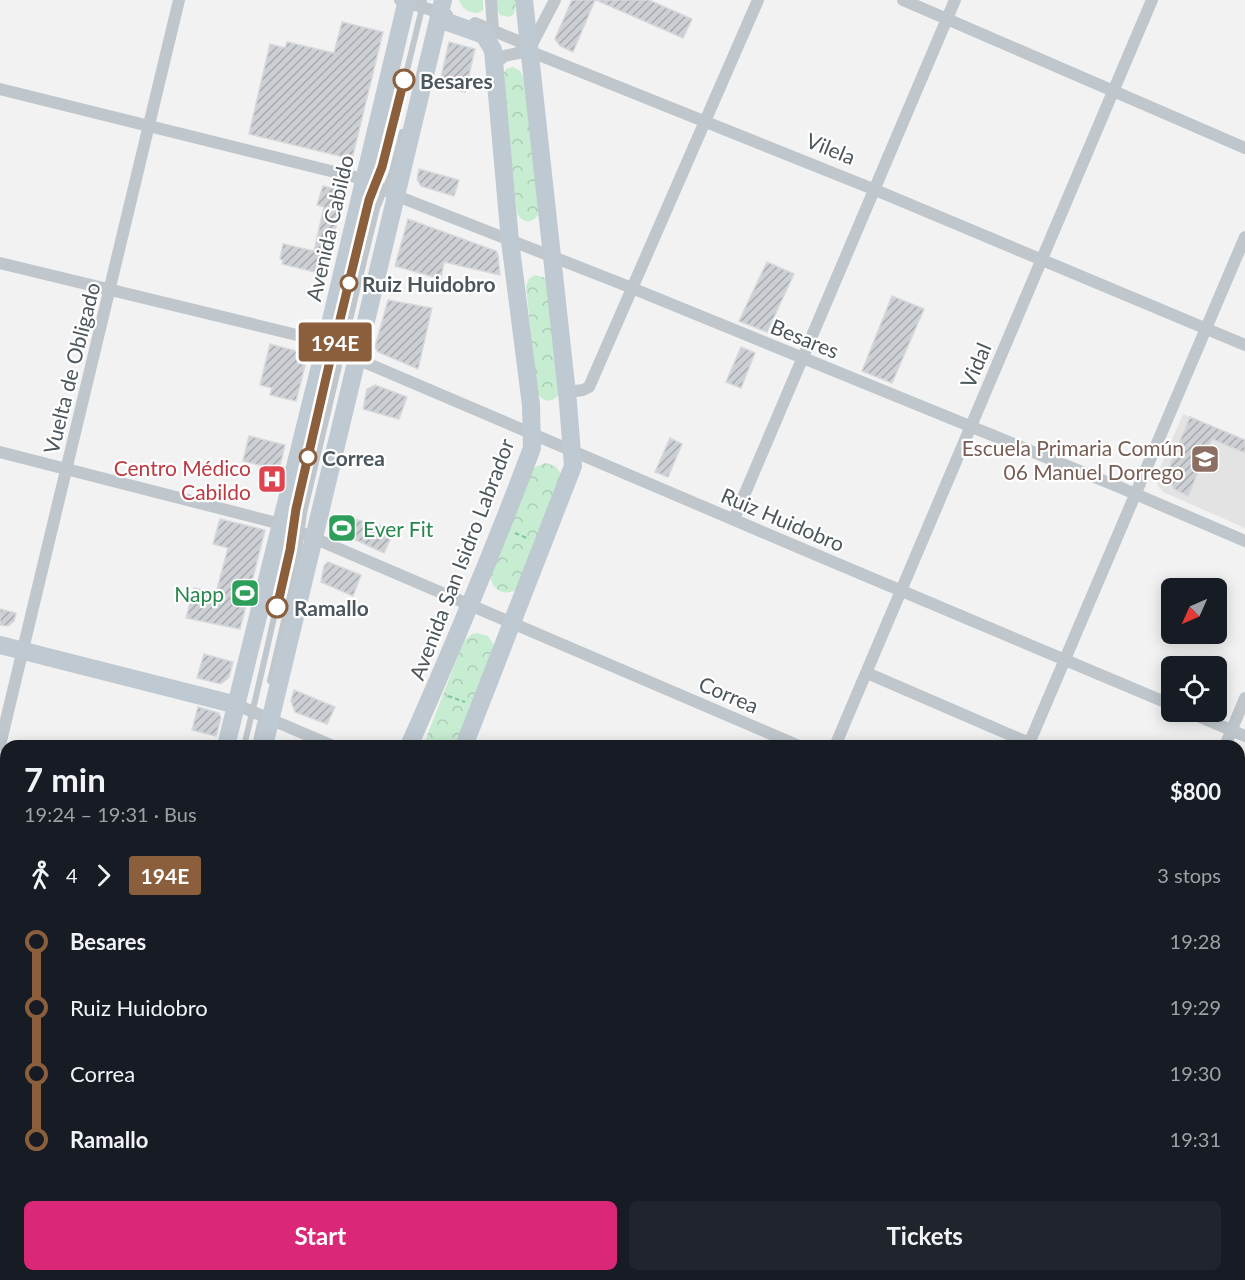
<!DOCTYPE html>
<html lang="en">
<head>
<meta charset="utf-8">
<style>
	body { margin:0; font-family:Lato,sans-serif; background:#20242c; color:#f1f3f6; height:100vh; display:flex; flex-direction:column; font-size:22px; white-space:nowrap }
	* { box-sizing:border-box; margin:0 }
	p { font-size:20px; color:#9ea1a6 }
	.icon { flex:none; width:33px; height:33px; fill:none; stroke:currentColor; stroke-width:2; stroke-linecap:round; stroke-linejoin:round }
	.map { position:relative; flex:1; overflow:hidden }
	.sheet { position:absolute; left:0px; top:740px; width:1245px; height:542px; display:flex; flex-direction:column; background:#171b24; border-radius:18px 18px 0 0; box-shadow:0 3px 15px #0003 }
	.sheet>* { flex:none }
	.badge { padding:0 12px; border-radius:4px; font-size:21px; line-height:39px }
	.needle { width:39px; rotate:225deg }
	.controls { position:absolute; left:1161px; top:578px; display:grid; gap:12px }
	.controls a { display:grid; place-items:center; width:66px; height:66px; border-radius:9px; background:#171b24; box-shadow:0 3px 15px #0003; font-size:30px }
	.map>.badge { position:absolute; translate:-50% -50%; box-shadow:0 0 0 3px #fff }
	.legs { display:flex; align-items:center; gap:9px; height:66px; padding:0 24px; font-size:20px }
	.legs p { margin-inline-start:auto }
	.headline { display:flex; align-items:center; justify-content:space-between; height:102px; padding:0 24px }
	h1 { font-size:33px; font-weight:700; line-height:45px }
	.button { display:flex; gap:12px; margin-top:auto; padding:12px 24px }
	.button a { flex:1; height:69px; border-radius:9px; background:#db2777; color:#fff; font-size:24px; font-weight:700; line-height:69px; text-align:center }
	.button a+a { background:#20242c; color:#f1f3f6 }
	ul { padding:0 24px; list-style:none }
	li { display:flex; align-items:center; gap:21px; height:66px; font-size:22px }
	li i { display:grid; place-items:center; width:9px; height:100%; margin:0 8px; background:currentColor }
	li i::after { content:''; width:15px; height:15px; margin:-8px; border:4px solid; border-radius:50%; background:#171b24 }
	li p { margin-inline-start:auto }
	li:first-child i { background:linear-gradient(#0000 50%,currentColor 0) }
	li:last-child i { background:linear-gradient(currentColor 50%,#0000 0) }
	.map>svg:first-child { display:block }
	.education { fill:#e4e3e3 }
	.park { fill:url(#park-crowns) }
	.building { fill:url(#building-hatch); stroke:#d6d8dc; stroke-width:1.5 }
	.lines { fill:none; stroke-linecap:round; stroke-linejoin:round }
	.path { stroke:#81c69d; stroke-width:2; stroke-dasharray:4.5 3; stroke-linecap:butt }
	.lane { stroke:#bfc7cc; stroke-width:6 }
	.street { stroke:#bfc7cc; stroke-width:12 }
	.secondary { stroke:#bfc9d1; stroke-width:18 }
	.line-1-casing { stroke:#fff; stroke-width:14 }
	.line-1 { stroke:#8b5e3c; stroke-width:9 }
	.stop-1-dot { fill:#fff; stroke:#8b5e3c; stroke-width:3 }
	.labels { text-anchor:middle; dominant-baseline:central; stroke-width:4.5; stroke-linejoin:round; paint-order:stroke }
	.stop-label { font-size:21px; font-weight:bold; fill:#4b565d; stroke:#fff; text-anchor:start }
	.street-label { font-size:21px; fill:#4b565d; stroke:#fff }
	.education-label { font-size:21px; fill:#785e54; stroke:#fff; text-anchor:end }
	.health-label { font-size:21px; fill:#be3a42; stroke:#fff; text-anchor:end }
	.leisure-label { font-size:21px; fill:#27864d; stroke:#fff; text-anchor:start }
</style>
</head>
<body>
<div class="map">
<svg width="1245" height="1280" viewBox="0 0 1245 1280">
	<defs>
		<pattern id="park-crowns" width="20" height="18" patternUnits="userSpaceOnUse" patternTransform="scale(1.5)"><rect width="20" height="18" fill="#c6ecd1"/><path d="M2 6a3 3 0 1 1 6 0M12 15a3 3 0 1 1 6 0" fill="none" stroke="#acccb6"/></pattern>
		<pattern id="building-hatch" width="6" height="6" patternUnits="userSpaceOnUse" patternTransform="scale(1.5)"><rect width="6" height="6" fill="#cccfd3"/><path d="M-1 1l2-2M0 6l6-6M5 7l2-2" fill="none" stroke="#a8abae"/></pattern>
	</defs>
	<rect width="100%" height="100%" fill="#f3f2f2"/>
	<path class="education" d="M1183,414L1245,440V528L1163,492L1157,484L1156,477Z
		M1014,1275H1094L1105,1280H1012Z"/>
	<path class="park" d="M459,0H483V10C474,17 462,10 459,0Z
		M496,0H516L514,14L509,17L500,15L497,9Z
		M513,67L520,71L524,78L539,213C534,224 522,224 517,213L501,78L506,69Z
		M535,275L546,278L560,392C554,404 543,403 537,392L526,286L529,279Z
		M545,463L555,466L562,475L519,588C506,598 491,591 490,574L532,471L535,467Z
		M477,633L488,636L494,645L457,745L423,746L464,641L472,634Z"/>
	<path class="building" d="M572,0H595L573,52L560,46L555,39Z
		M596,0H649L692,19L683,38Z
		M342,22L383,32L352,159L249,134L270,44L285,48L287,42L334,53Z
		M449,42L475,49L465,92L439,86Z
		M419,169L459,180L454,196L421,186L417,179Z
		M323,186L339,190L344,196L339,210L327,275L282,264L283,260L280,259L283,244L314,251L324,207L317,205Z
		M408,219L496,251L498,255L500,275L444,262L441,279L395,266Z
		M767,262L794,274L767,332L739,321Z
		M892,296L924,309L892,383L862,371Z
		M388,300L432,308L418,369L378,352L375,347Z
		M270,344L308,354L296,401L270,395L272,388L260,385Z
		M741,347L755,353L741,388L726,382Z
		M375,385L407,397L399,419L363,409L367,389Z
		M1190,417L1245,440V453L1212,439L1188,496L1174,489L1166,475Z
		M249,436L285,445L279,470L243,461Z
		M670,438L682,444L668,477L655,472Z
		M337,515L395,529L384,553L332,529Z
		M220,519L265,530L240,629L186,618L194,588L216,593L228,548L213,544Z
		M328,562L361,575L353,596L321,582L324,566Z
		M0,609L16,613L14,621L8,626L0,625Z
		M204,654L233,662L229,677L221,684L197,678Z
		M294,690L335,707L327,724L295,712L291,701Z
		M198,707L219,713L221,718L216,736L192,730Z"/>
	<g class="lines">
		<path class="path" d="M515,533L529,539
			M448,696L465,702"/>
		<path class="lane" d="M335,342L369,200L383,167L390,140L424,0
			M270,681L298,561L304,513L358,286L377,208L392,172L402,132
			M244,746C275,622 299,498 327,375
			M255,746L260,723
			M120,1280V1275
			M128,1280L129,1275"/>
		<path class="street" d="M400,0L447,15
			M491,0L493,30
			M903,0L1245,148
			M475,23L518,41L529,51L873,189L1245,345
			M529,50L555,0
			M494,65L504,56L529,51
			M0,89L363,179L397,196L617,282L1119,487L1245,541
			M0,263L326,342L357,359C628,475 900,591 1172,705
			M567,392L583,390L589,387L758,0
			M0,452L281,524L799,746
			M734,519L955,0
			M867,673L1029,743
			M237,705L333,746
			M1186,711L1245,736
			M0,745L179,0
			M835,746L1152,0
			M1028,746L1245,237
			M1225,746L1245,698
			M0,825L6,826
			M1239,931L1245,934
			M0,1012L6,1014
			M1239,1129L1245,1131
			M1239,1178L1245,1164
			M0,1201L6,1202
			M212,1275L223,1280
			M438,1275L451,1280
			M678,1275L689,1280
			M1128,1275L1140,1280
			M606,1280L608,1275
			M804,1280L806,1275
			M999,1280L1002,1275
			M1197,1280L1199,1275"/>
		<path class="secondary" d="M0,645L237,705
			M226,746L321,362L407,0
			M264,746L443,0
			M409,746C453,647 494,549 532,448L531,405L510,241L493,50L484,35L439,19
			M464,746L573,466L568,403L524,0
			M105,1280L106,1275
			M138,1280L140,1275
			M185,1280L187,1275
			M235,1280L237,1275"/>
	</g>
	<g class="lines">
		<g class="line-1-casing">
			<path id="line-1" d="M277,607L290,550L296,509L329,365L369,200L382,167L404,80"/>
		</g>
		<use href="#line-1" class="line-1"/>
	</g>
	<defs>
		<g id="school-square" transform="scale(1.5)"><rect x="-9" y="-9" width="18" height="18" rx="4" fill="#8d6e63" stroke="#fff"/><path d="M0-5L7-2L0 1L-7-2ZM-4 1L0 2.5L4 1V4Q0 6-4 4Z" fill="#fff"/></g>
		<g id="hospital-square" transform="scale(1.5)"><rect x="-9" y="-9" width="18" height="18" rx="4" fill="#e0444e" stroke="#fff"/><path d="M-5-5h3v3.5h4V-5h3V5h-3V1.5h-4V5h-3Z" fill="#fff"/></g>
		<g id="stadium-square" transform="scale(1.5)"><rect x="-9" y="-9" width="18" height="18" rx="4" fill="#2e9e5b" stroke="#fff"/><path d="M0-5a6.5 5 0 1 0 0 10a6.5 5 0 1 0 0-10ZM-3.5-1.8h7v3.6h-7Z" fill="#fff"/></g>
	</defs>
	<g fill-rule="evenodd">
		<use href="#school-square" x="1205" y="459"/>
		<use href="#hospital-square" x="272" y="479"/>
		<use href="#stadium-square" x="342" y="528"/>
		<use href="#stadium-square" x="245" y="593"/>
	</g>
	<g class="stop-1-dot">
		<circle cx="404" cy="80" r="10"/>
		<circle cx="349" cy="283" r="8"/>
		<circle cx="308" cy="457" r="8"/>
		<circle cx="277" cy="607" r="10"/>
	</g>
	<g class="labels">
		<g class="stop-label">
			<text x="420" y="80">Besares</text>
			<text x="362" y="283">Ruiz Huidobro</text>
			<text x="322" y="457">Correa</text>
			<text x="294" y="607">Ramallo</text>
		</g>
		<g class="street-label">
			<text transform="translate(831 148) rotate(22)">Vilela</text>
			<text transform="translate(329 228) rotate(-77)">Avenida Cabildo</text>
			<text transform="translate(805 338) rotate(22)">Besares</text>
			<text transform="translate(975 365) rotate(-67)">Vidal</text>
			<text transform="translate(71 368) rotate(-76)">Vuelta de Obligado</text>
			<text transform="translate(783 519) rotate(23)">Ruiz Huidobro</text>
			<text transform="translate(461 559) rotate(-69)">Avenida San Isidro Labrador</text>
			<text transform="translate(729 694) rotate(23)">Correa</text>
		</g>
		<g class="education-label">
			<text x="1184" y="447">Escuela Primaria Común<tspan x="1184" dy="24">06 Manuel Dorrego</tspan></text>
		</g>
		<g class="health-label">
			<text x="251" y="467">Centro Médico<tspan x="251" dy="24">Cabildo</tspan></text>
		</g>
		<g class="leisure-label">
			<text x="363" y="528">Ever Fit</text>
			<text x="224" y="593" text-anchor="end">Napp</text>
		</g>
	</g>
</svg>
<div class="controls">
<a><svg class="needle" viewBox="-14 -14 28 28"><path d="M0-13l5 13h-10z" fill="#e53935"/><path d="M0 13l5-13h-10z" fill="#9ea1a6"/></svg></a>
<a><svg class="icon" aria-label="locate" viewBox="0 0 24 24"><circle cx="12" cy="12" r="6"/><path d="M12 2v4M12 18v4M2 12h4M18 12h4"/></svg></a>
</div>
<b class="badge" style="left:335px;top:342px;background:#8b5e3c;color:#fff">194E</b>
<section class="sheet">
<div class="headline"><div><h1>7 min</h1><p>19:24 – 19:31 · Bus</p></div><b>$800</b></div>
<div class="legs"><svg class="icon" aria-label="walk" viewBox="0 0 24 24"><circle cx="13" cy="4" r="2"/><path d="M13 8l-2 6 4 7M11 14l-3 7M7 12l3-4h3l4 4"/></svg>4<svg class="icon" aria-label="forward" viewBox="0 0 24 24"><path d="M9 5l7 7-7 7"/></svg><b class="badge" style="background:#8b5e3c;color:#fff">194E</b><p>3 stops</p></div>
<ul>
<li><i style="color:#8b5e3c"></i><b>Besares</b><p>19:28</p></li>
<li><i style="color:#8b5e3c"></i><span>Ruiz Huidobro</span><p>19:29</p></li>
<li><i style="color:#8b5e3c"></i><span>Correa</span><p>19:30</p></li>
<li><i style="color:#8b5e3c"></i><b>Ramallo</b><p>19:31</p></li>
</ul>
<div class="button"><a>Start</a><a>Tickets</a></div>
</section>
</div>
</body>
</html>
